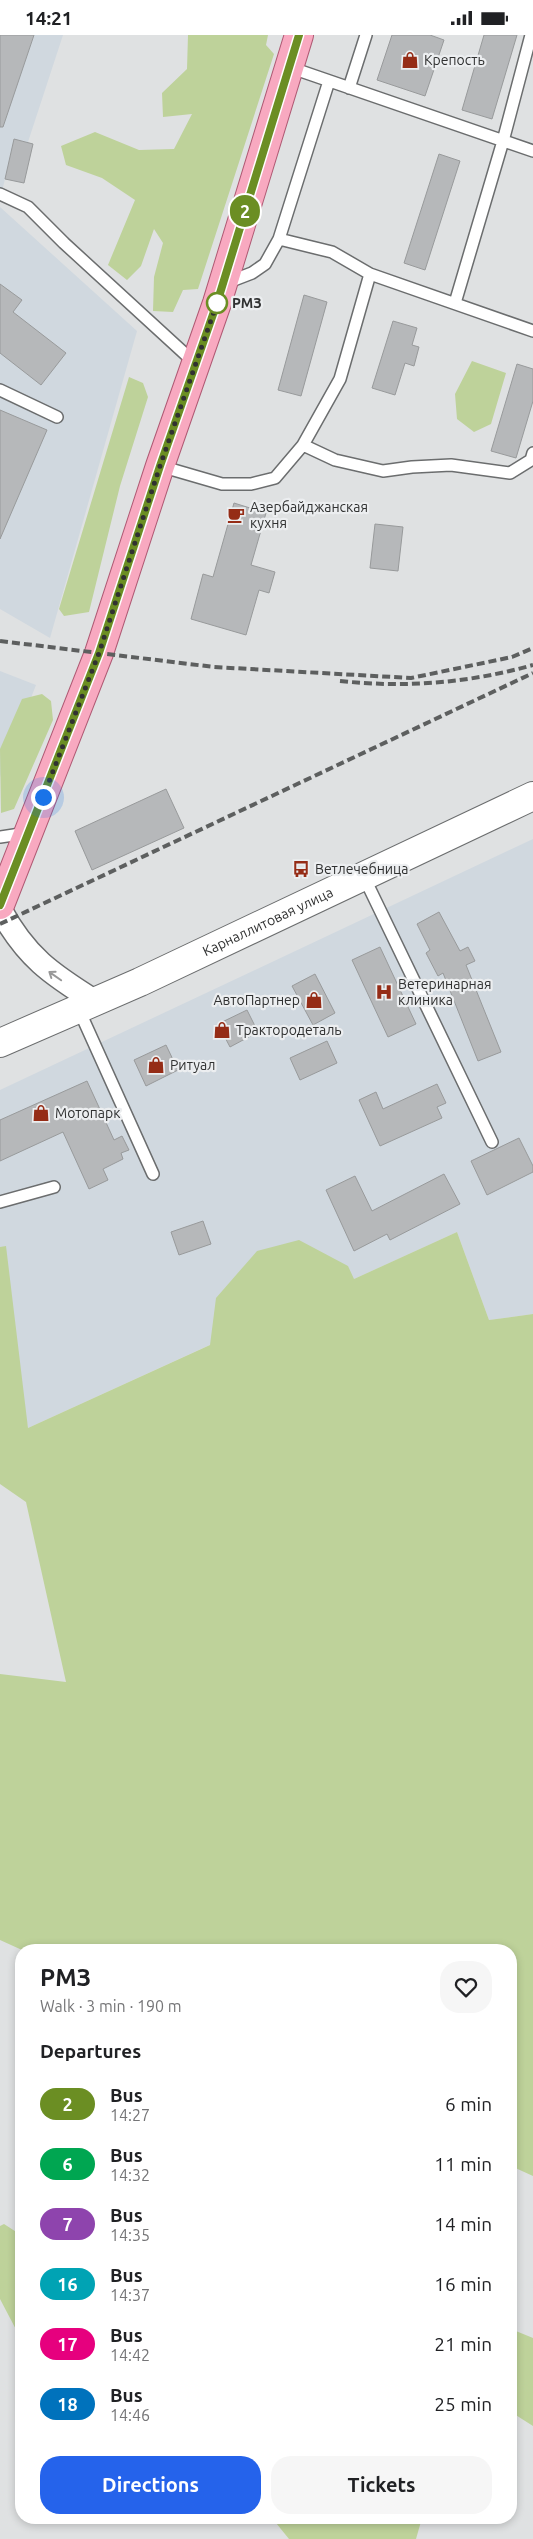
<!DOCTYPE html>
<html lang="en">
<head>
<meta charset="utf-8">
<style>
	body { margin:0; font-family:Ubuntu,sans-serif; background:#f6f6f6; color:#202124; height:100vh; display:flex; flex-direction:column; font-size:19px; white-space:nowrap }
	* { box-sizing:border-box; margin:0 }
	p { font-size:16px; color:#757577 }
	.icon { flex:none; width:28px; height:28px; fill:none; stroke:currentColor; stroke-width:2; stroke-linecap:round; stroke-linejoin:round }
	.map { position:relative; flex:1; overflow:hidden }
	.details { position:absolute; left:15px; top:1909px; width:502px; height:580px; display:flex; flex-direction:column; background:#fff; border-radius:20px; box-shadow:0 2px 8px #0003 }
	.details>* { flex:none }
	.badge { padding:0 10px; border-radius:16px; font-size:18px; line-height:32px }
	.you { position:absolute; width:25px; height:25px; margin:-12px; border:4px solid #fff; border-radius:50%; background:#1a73e8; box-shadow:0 0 0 8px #1a73e833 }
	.map>.badge { position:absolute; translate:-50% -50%; box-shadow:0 0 0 2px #fff }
	h2 { padding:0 25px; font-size:19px; line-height:45px }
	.round { display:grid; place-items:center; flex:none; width:52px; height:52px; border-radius:20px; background:#f6f6f6 }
	.headline { display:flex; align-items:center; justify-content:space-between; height:85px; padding:0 25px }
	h1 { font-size:24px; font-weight:700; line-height:38px }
	.button { display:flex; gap:10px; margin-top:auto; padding:10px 25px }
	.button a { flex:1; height:58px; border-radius:20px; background:#2563eb; color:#fff; font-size:20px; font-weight:700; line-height:58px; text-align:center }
	.button a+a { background:#f6f6f6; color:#202124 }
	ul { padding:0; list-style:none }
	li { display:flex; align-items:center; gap:15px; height:60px; padding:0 25px }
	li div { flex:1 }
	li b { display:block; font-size:19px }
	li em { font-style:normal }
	li .badge { min-width:55px; font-weight:700; text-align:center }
	.status { display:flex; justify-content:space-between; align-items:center; height:35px; padding:0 25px; background:#fff; direction:ltr }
	.status svg { height:14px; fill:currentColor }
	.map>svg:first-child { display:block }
	.built { fill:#d0d8df }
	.green { fill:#bed29a }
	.building { fill:#b6b8ba; stroke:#989a9b }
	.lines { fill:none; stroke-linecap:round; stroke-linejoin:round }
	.lane-casing { stroke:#6b6d6e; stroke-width:14 }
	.street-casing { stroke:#6b6d6e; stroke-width:25 }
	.secondary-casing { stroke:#6b6d6e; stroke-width:30 }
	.primary-casing { stroke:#af5973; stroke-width:30 }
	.lane { stroke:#fff; stroke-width:11 }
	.street { stroke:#fff; stroke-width:22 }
	.secondary { stroke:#fff; stroke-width:28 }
	.primary { stroke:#f8a9c0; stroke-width:28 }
	.rail { stroke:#5d5f5f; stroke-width:4; stroke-dasharray:8 4; stroke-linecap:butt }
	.oneway { stroke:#989898 }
	.line-casing { stroke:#fff; stroke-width:11 }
	.line { stroke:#6b8e23; stroke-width:8 }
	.walk { stroke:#303131; stroke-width:5; stroke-dasharray:0 9 }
	.stop-dot { fill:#fff; stroke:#6b8e23; stroke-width:2.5 }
	.labels { text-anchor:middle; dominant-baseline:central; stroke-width:4.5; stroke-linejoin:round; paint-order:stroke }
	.poi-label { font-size:14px; fill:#303131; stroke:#eceef0; text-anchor:start }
	.stop-label { font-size:14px; font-weight:bold; fill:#303131; stroke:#eceef0; text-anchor:start }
	.street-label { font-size:14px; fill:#303131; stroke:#eceef0 }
</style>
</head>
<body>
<div class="status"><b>14:21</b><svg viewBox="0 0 49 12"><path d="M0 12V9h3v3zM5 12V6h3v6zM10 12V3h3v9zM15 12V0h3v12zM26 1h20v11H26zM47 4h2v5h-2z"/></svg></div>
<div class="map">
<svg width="533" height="2504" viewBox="0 0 533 2504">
	<rect width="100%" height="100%" fill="#dfe1e2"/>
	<path class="built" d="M0,0H63L28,107L33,109L24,148L5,144L0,164Z
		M0,172L137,296L50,603L0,574Z
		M0,636L36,650L0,742Z
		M533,804V1279L489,1285L457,1197L28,1393L0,1250V1055Z"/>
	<path class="green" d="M188,0H268L266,10L274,19L198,254L183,255L173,277L153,276L154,242L163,208L154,194L141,231L127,245L108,230L135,165L102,143L66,130L61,111L95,97L139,115L174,114L192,79L163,82L162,58L187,34Z
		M472,326L506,338L491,389L474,397L457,384L455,359Z
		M129,342L143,348L148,362L120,451L89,577L64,581L59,574Z
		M42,659L51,666L53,685L14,774L1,778L0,714L22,664Z
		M457,1197L489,1285L533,1279V2141L511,2131V1915H22L0,1905V1639L66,1647L26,1467L0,1449V1212L6,1211L28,1393L210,1310L216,1263L257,1216L299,1205L348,1231L354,1244Z
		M4,2189L21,2200V2304L0,2264V2191Z
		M511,2294L533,2303V2391L511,2377Z
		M272,2483L416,2482L422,2483L416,2504H289Z"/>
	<path class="building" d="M0,0H34L3,92H0Z
		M392,0H430L444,5L425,61L377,45Z
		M484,0H517L492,84L462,75Z
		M14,104L33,109L24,148L5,144Z
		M439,119L460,126L425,235L404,228Z
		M0,249L22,265L13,277L66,318L41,350L0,318Z
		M304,260L327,267L301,361L278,355Z
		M393,286L417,293L412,310L419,312L414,331L405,328L395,360L372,353Z
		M517,329L533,334V366L516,423L491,416Z
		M0,375L47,395L0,504Z
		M234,468L266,478L251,530L275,537L269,558L259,555L246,600L191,584L203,539L213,542Z
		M375,489L403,492L398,536L370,533Z
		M166,754L184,793L92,835L75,796Z
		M439,877L460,916L468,912L475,926L466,930L501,1017L478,1026L443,938L438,941L426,918L430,915L417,889Z
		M380,912L416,989L388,1002L352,925Z
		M315,939L335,978L313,990L292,951Z
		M247,975L258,997L230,1012L218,989Z
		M327,1006L337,1028L300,1045L290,1023Z
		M166,1010L178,1035L146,1051L134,1025Z
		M87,1046L114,1105L122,1101L129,1115L121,1118L123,1124L103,1134L108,1145L89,1154L63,1097L0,1126V1085Z
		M437,1049L446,1068L437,1072L442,1083L380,1111L359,1065L376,1057L383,1074Z
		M519,1103L533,1131V1137L487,1160L471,1126Z
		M444,1139L460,1169L390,1205L387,1199L354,1216L326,1155L355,1141L372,1176Z
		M203,1186L211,1209L179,1220L171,1197Z"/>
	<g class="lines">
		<g class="lane-casing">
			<path id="lane" d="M289,32L533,116
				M349,53L366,0
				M0,159L28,172L64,208L196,329
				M279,204L332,217L370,239L533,296
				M226,248L252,238L265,229L279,204L329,46
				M455,268L503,106L531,0
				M0,355L57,382
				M303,410L335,425L383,436L412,432L451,430L510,438L531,425L533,418
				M160,431L222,449H251L275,443L303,410L340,344L370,239
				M0,802L27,798
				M364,842L492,1107
				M79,975L153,1139
				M0,1167L54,1152"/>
		</g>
		<g class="street-casing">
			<path id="street" d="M0,874C26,922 51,939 96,967"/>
		</g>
		<g class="secondary-casing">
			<g id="secondary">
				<path id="s1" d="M0,1008L140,947L533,761"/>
			</g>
		</g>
		<g class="primary-casing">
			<path id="primary" d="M0,870L99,618L160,431L217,268L299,0"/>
		</g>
		<use href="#lane" class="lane"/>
		<use href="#street" class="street"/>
		<use href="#secondary" class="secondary"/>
		<use href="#primary" class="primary"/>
		<path class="rail" d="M0,606L214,632L411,643L512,622L533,613
			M340,646C407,653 469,648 533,630
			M0,889L533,638"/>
	</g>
	<defs><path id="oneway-shaft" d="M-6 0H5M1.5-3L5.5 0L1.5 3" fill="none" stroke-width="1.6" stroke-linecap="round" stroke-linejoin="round" transform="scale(1.25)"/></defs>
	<use class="oneway" href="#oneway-shaft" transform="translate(55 941) rotate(-145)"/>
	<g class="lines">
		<g class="line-casing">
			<path id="line" d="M0,870L99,618L160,431L217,268L299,0"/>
		</g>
		<use href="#line" class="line"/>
		<path class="walk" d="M43,762L99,618L160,431L217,268"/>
	</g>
	<defs>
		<g id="shop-bare" transform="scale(1.35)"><path d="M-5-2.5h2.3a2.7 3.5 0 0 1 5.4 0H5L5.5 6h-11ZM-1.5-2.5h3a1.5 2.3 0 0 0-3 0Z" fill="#952c16" stroke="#eceef0" stroke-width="2.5" paint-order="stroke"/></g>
		<g id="cafe-bare" transform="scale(1.35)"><path d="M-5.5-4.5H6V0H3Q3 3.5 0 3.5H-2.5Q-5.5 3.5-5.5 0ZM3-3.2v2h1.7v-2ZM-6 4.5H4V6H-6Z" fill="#952c16" stroke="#eceef0" stroke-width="2.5" paint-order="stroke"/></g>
		<g id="bus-bare" transform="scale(1.35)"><path d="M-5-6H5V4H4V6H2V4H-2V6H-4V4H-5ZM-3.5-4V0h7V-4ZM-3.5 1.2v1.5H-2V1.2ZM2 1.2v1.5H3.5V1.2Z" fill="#952c16" stroke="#eceef0" stroke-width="2.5" paint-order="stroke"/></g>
		<g id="hospital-bare" transform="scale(1.35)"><path d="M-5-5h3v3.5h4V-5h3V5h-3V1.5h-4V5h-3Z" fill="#952c16" stroke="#eceef0" stroke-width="2.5" paint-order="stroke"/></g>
	</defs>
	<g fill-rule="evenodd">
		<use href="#shop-bare" x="410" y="25"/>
		<use href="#cafe-bare" x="236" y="480"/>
		<use href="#bus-bare" x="301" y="834"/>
		<use href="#hospital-bare" x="384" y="957"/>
		<use href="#shop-bare" x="314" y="965"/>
		<use href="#shop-bare" x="222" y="995"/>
		<use href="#shop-bare" x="156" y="1030"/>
		<use href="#shop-bare" x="41" y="1078"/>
	</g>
	<circle class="stop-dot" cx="217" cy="268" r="10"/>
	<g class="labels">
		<g class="poi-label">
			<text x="424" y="25">Крепость</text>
			<text x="250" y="472">Азербайджанская<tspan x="250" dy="16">кухня</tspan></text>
			<text x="315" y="834">Ветлечебница</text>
			<text x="398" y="949">Ветеринарная<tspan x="398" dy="16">клиника</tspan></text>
			<text x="300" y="965" text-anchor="end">АвтоПартнер</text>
			<text x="236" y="995">Трактородеталь</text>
			<text x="170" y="1030">Ритуал</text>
			<text x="55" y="1078">Мотопарк</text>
		</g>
		<g class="stop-label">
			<text x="232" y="268">РМЗ</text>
		</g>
		<g class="street-label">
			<text stroke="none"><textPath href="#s1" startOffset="294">Карналлитовая улица</textPath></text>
		</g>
	</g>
</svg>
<div class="you" style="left:43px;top:762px"></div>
<b class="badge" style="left:245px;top:176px;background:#6b8e23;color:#fff">2</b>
<section class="details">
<div class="headline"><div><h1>РМЗ</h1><p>Walk · 3 min · 190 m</p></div><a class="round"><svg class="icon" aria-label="heart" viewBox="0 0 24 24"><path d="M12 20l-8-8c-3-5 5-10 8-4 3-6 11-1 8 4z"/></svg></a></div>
<h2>Departures</h2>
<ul>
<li><span class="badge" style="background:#6b8e23;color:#fff">2</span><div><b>Bus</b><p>14:27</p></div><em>6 min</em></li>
<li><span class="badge" style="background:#00a651;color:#fff">6</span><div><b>Bus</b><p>14:32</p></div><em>11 min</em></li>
<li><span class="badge" style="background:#8e44ad;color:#fff">7</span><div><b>Bus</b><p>14:35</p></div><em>14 min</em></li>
<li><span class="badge" style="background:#00a3b4;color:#fff">16</span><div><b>Bus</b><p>14:37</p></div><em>16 min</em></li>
<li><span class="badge" style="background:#e6007e;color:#fff">17</span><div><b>Bus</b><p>14:42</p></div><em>21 min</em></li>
<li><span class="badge" style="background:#0072bc;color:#fff">18</span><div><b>Bus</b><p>14:46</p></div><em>25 min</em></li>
</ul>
<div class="button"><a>Directions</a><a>Tickets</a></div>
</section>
</div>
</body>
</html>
